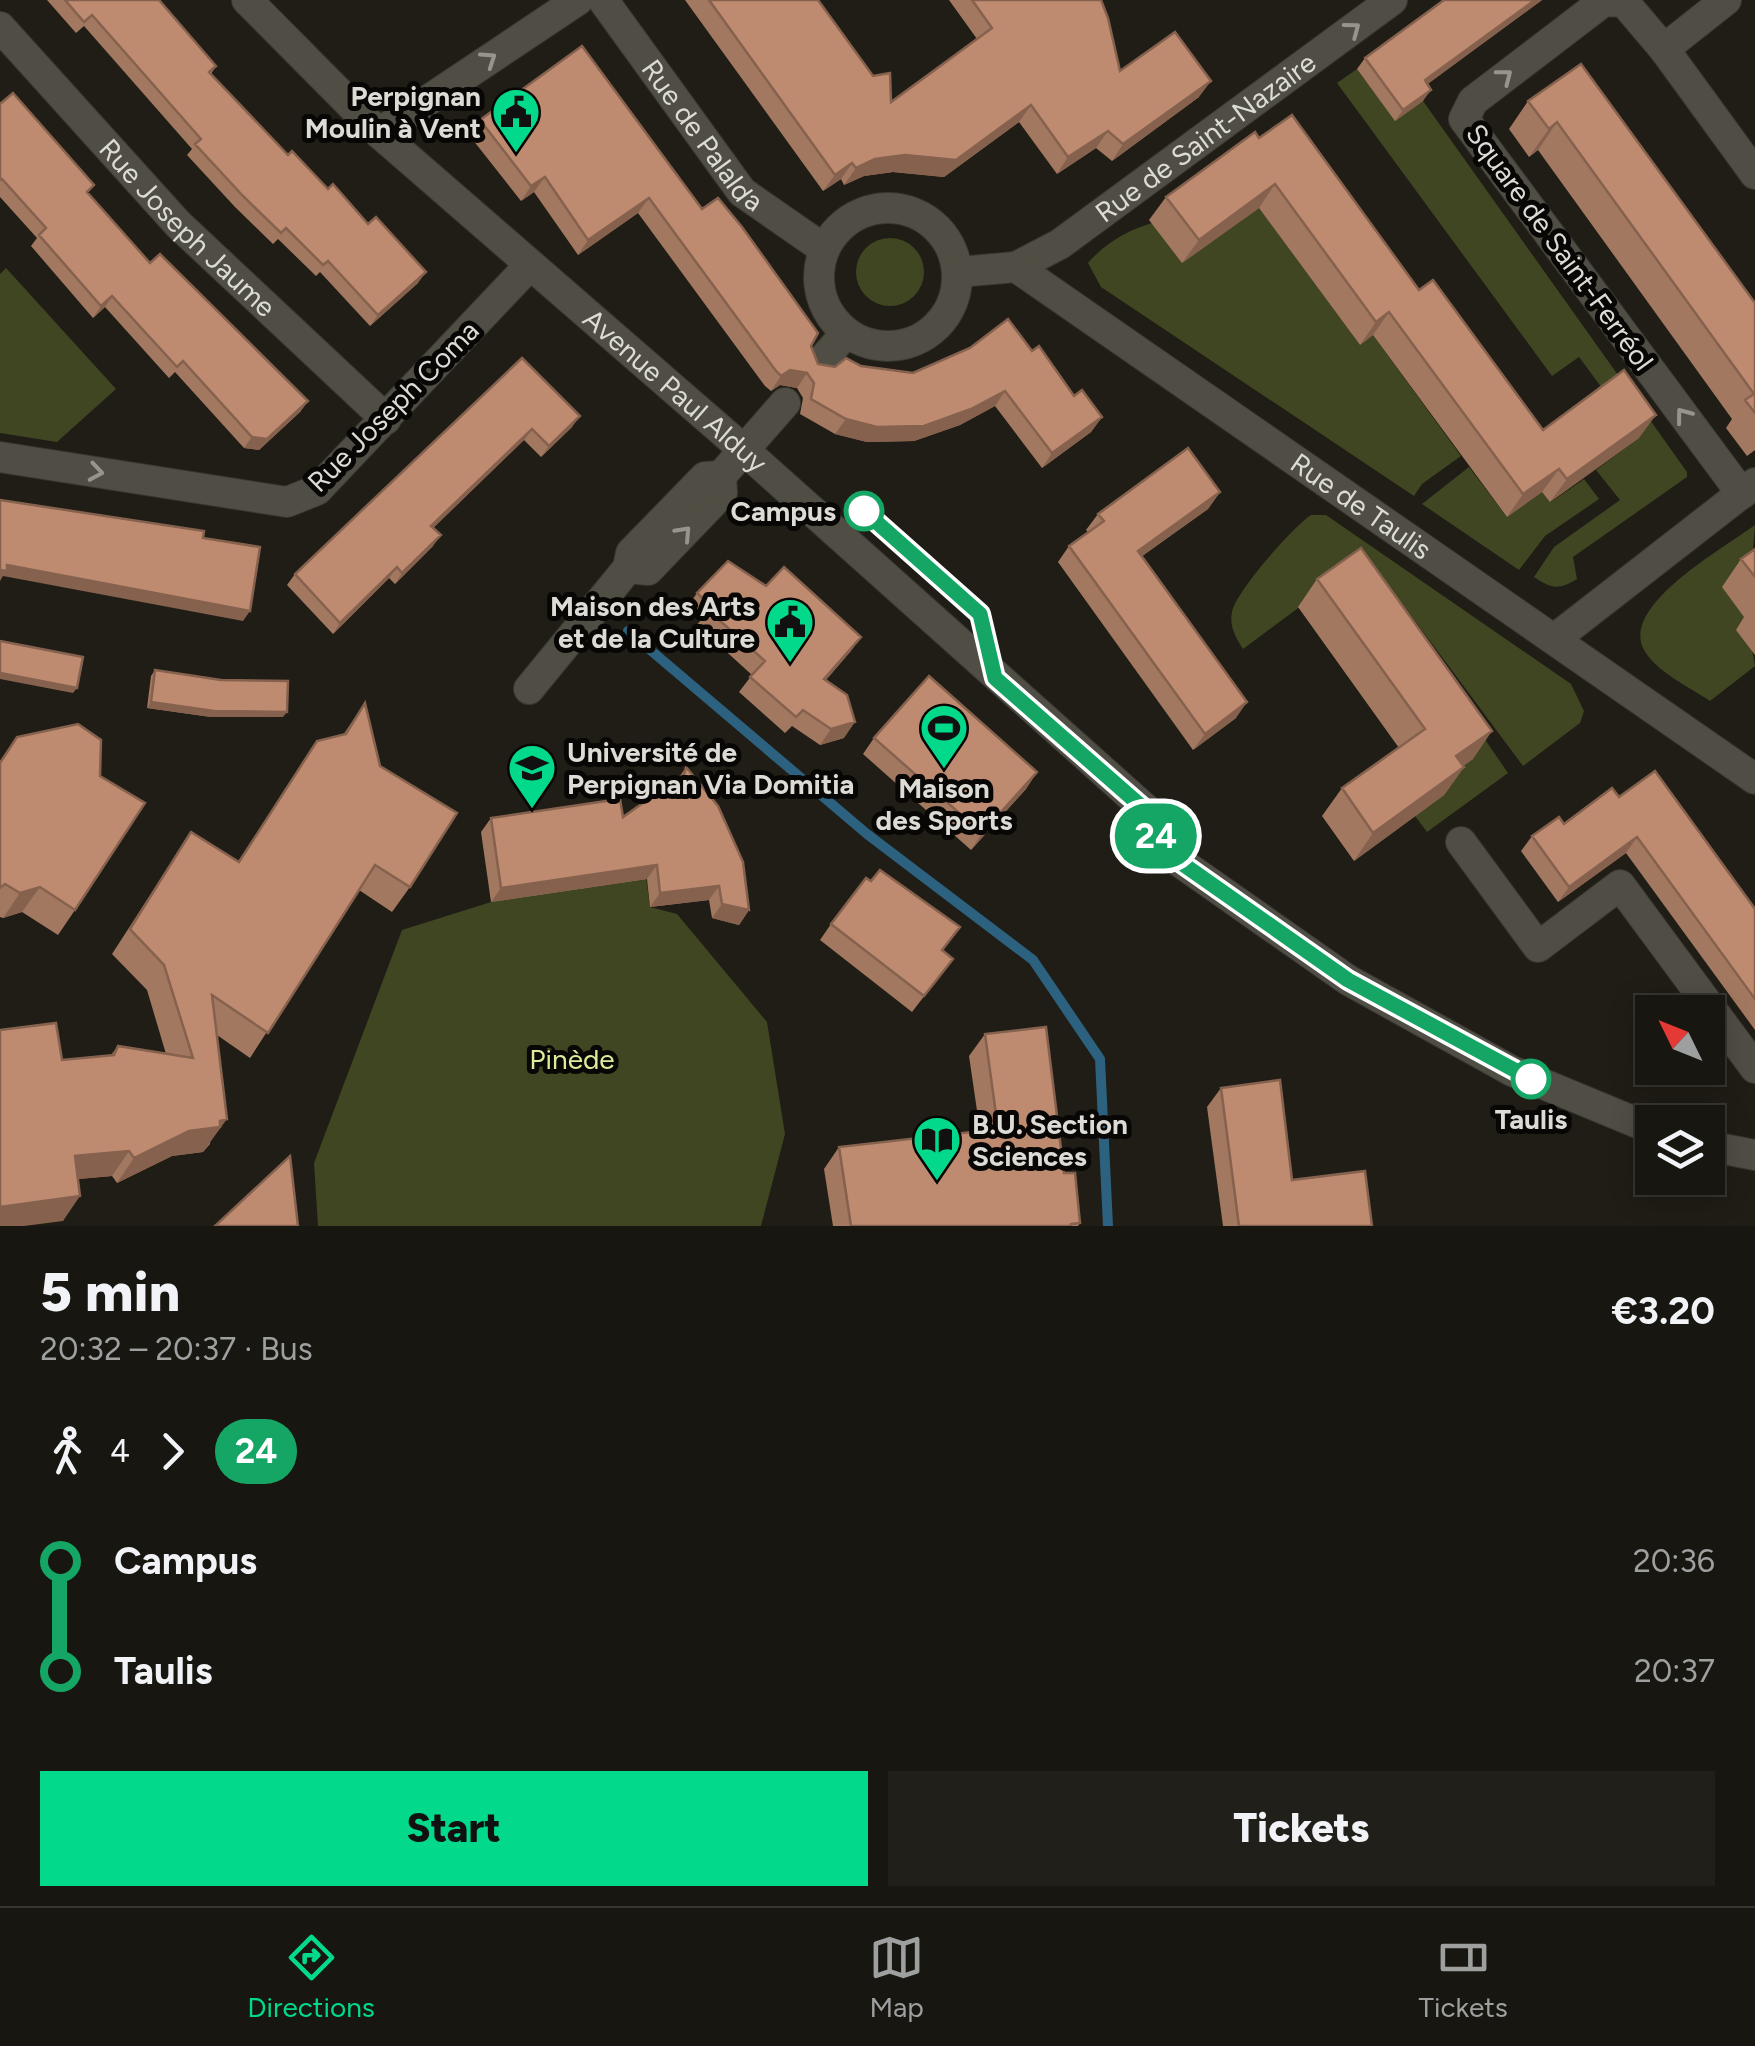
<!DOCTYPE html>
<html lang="en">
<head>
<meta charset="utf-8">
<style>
	body { margin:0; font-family:Figtree,sans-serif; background:#201f19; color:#f1f3f6; height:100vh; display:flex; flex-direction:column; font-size:38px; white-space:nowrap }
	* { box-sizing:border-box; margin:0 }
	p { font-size:32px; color:#9e9f9f }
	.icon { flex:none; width:55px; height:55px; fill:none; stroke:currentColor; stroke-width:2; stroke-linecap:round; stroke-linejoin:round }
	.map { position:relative; height:1226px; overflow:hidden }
	.details { display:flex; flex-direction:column; background:#171610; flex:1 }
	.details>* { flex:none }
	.badge { padding:0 20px; border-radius:32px; font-size:35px; line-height:65px }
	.needle { width:65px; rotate:313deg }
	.tools { position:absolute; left:1635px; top:995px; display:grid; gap:20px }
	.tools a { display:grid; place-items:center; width:90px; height:90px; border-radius:0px; background:#171610; box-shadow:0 5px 25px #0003,0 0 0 2px #363530; font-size:50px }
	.map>.badge { position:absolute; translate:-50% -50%; box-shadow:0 0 0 5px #fff }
	.legs { display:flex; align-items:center; gap:15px; height:110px; padding:0 40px; font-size:32px }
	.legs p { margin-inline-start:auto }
	.headline { display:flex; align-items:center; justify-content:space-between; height:170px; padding:0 40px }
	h1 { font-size:55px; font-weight:800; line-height:75px }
	.button { display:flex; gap:20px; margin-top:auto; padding:20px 40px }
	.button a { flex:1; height:115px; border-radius:0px; background:#02d98b; color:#111; font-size:40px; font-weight:800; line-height:115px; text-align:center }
	.button a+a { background:#201f19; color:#f1f3f6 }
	ul { padding:0 40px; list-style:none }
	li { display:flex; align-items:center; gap:35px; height:110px; font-size:38px }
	li i { display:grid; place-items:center; width:15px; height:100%; margin:0 12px; background:currentColor }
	li i::after { content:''; width:25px; height:25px; margin:-12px; border:8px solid; border-radius:50%; background:#171610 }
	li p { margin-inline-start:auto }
	li:first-child i { background:linear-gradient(#0000 50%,currentColor 0) }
	li:last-child i { background:linear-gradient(currentColor 50%,#0000 0) }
	.tab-bar { display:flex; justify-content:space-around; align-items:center; height:140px; border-top:2px solid #363530; background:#171610; font-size:28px; color:#9e9f9f }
	.tab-bar a { display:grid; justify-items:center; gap:5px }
	.tab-bar .selected { color:#02d98b }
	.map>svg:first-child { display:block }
	.green { fill:#404622 }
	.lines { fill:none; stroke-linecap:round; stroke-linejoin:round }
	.stream { stroke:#2c617f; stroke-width:10 }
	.street-casing { stroke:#373631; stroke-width:32 }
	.street { stroke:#504e44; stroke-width:30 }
	.wall { fill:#a37860 }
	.shaded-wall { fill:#85614e }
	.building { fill:#be8b70; stroke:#85614e; stroke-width:2.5 }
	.oneway { stroke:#96948c }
	.line-1-casing { stroke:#fff; stroke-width:22 }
	.line-1 { stroke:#15a565; stroke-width:15 }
	.stop-1-dot { fill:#fff; stroke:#15a565; stroke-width:5 }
	.labels { text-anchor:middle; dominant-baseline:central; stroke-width:10; stroke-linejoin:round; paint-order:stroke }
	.poi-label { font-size:28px; font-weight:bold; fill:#dcdbd5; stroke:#080705; text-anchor:end }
	.street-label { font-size:28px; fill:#dcdbd5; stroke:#080705 }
	.stop-label { font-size:28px; font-weight:bold; fill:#dcdbd5; stroke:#080705; text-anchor:end }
	.park-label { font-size:28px; fill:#ddeb9b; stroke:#080705 }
</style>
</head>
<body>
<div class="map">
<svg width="1755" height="1226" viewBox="0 0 1755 1226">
	<rect width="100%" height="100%" fill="#1f1d15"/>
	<path class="green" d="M1357,69L1395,120L1423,101L1687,472V477L1573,557L1577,579C1559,590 1552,589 1534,577L1554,547L1620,500L1596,470L1639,438L1579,357L1552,376L1337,83Z
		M1259,208L1360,345L1373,335L1461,456L1422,484L1414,496L1101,287L1088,263C1131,213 1197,215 1259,208Z
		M856 272a34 34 0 1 1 68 0a34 34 0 1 1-68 0Z
		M6,268L116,389L57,442L0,433V274Z
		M1469,467L1507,517L1542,492L1551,502L1584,479L1599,499L1545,536L1519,570L1422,504Z
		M1311,515H1326L1571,684L1584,711L1580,723L1523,766L1401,602L1371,618L1341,576L1243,649C1236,638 1229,626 1232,612C1236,591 1293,527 1311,515Z
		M1755,525L1747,621L1755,666L1710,701C1690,687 1654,671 1643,648C1623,604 1724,548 1755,525Z
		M1453,693L1508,773L1427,832L1415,816Z
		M646,877L650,907L677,914L767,1022L785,1134L761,1226H318L314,1163L402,930L491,902Z"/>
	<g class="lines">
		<path class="stream" d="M628,631L867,834L1033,960L1100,1059L1108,1226"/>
		<g class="street-casing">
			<g id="street">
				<path id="s1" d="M247,0L379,133L744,450L1151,814L1160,848L1348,980L1512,1071L1652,1129"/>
				<path id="s2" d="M603,0L742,192L824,249"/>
				<path id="s3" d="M0,27L178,224L386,419"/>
				<path d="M1664,49L1726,0"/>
				<path d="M379,133L578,0"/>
				<circle cx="888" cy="277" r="69"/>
				<path id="s4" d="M1016,267L1060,244L1392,0"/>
				<path id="s5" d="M958,272L1016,267L1755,779"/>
				<path d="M819,364L846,333"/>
				<path d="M0,457L287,502L317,490L529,266"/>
				<path d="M1742,494L1464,119L1473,101L1604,1L1624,2L1664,49L1755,174"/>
				<path d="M628,568L648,570L722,493L721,476"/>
				<path d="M1557,637L1755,483"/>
				<path d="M529,689L628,568L631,553L705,477L721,476L785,403"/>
				<path d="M1461,842L1538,947L1620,885L1755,1068"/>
				<path d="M1708,1146L1755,1155"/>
			</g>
		</g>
		<use href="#street" class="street"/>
	</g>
	<path class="wall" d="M47,0H159L216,66L211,74L288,155L418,283L370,326L320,272L316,276L278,239L273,244L235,207L187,155L192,149L84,26L76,33Z
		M685,0H818L891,102L977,39L949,0H1101L1120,71L1199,97L1112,161L1096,148L1057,174L1019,122L944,177L893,172L864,176L844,185L841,179L823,191Z
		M1444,0H1542L1427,84L1423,101L1395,121L1357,69L1365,58Z
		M1581,64L1755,303V450L1747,456L1726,428L1732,419L1538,150L1529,157L1509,129L1528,101Z
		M0,104L88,193L150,263L308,401L300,412L259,450L244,448L175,372L169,378L105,307L93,318L31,246L37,238L0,197Z
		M480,120L702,209L811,346L818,364L835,367L861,366L913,373L1032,351L1074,396L1102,417L1091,432L1042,468L995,406L960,425L914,441L867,442L835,434L800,414L803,398L797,388L780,385L771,391L765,386L638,213L578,255L534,192L521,201L469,135Z
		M1259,138L1419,290L1543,430L1639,438L1550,502L1542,492L1507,517L1373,335L1360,345L1259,208L1182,263L1149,220L1166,197Z
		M522,358L572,427L541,457L524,440L433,528V546L395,584L389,578L333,634L287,585L295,574Z
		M1220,492L1208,509L1142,556L1236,718L1193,750L1058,562L1069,546L1088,532L1086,530L1098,514Z
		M1755,549V655L1736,630L1744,617L1722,587L1741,559Z
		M1317,579L1473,759L1463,766L1464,767L1444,795L1354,861L1322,816L1342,788L1399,748L1298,607Z
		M766,586L861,637L850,652L826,680L844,738L820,745L792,726L785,733L739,692L752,675L697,625L700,621L686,609L697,593Z
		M155,670L283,717H211L147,708L151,676Z
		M365,703L410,887L392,912L359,890L250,1058L217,1035L210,1144L203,1152L172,1156L117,1183L112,1176L78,1179L63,1221L62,1060L111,1055L118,1046L166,1054L147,990L112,954L191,832L238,862L317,741L343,735Z
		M17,737L75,910L58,935L22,912L3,918L0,917V761Z
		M874,738L1037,772L1026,789L971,850L863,754Z
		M686,767L749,910L739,925L712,918L709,900L650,907L647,879L491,902L481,832L491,818L623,817L672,794L676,782Z
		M1619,797L1755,909V1030L1626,853L1558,902L1521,851L1532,836L1564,824Z
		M831,924L943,951L953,959L912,1012L820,940Z
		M985,1034L1064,1173L1080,1223L1078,1226H833L824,1169L839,1147L980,1131L969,1056Z
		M1221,1088L1292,1180L1372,1226H1223L1207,1107Z"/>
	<path class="shaded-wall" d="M1535,0H1542L1417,92L1425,80Z
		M1211,81L1199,97L1112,161L1123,144Z
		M1431,90L1423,101L1395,121L1403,110Z
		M1031,105L1019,122L944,177L893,172L864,176L844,185L856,168L875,159Z
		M1557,122L1538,150L1529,157L1549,129Z
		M1108,131L1096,148L1057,174L1068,157Z
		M852,163L841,179L823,191L835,175Z
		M545,177L534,192L521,201L531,186Z
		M1275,184L1259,208L1182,263L1199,240Z
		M649,198L638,213L578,255L588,240Z
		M426,272L418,283L370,326L378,315Z
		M112,296L105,307L93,318L101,306Z
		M1389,312L1373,335L1360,345L1376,322Z
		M790,370L807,373L797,388L780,385L771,391L781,376Z
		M1005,391L995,406L960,425L914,441L867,442L835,434L846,419Z
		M308,401L300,412L259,450L244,448L252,437Z
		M1656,415L1639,438L1550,502L1567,479Z
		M580,416L572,427L541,457L549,446Z
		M1102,417L1091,432L1042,468L1052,453Z
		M532,429L524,440L424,537L431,526Z
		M1559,469L1542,492L1507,517L1523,494Z
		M1220,492L1208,509L1127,567L1138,551Z
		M441,535L433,546L395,584L402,573Z
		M7,565L250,611L243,621L3,576L0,581V570Z
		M397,567L389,578L333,634L340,623Z
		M861,637L850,652L813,695L824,679Z
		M0,673L77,688L73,693L0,679Z
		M151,702L287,712L283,717H211L147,708Z
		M1247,702L1236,718L1193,750L1205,734Z
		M855,722L844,738L820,745L831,729Z
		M1492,731L1473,759L1437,784L1456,756Z
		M1464,767L1444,795L1354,861L1373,833Z
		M1037,772L1026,789L971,850L982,833Z
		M1637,837L1626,853L1558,902L1569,887Z
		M657,865L647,879L491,902L501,888Z
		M719,886L709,900L650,907L660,893Z
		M40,887L22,912L3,918L20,893Z
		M722,904L749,910L739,925L712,918Z
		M227,1119L203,1152L172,1156L117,1183L134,1158L189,1131Z
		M129,1151L112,1176L57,1181L75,1156Z
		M80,1196L63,1221L24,1226H0V1207Z"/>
	<path class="building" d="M65,0H159L216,66L209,72L288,155L292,151L328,189L333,184L368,224L376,217L426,272L378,315L328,261L323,265L286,228L281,233L243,196L195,144L201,139L92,15L84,22Z
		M709,0H818L873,76L890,73L891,102L992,28L972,0H1101L1108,18L1120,71L1175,32L1211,81L1123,144L1108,131L1068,157L1031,105L956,160L905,155L875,159L856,168L852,163L835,175Z
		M1444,0H1535L1425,80L1431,90L1403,110L1365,58Z
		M582,46L702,209L718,198L742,227L818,333L811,346L818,364L835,367L846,358L861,366L913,373L970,348L1008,319L1032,351L1039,346L1074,396L1082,390L1102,417L1052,453L1005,391L971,409L924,426L877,427L846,419L811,399L814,383L807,373L790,370L781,376L776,371L649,198L588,240L545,177L531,186L480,120Z
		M1581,64L1755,303V413L1745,400L1754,394L1557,122L1549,129L1528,101Z
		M13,93L94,185L87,192L150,263L160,254L308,401L267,439L252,437L183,361L177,367L112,296L101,306L39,235L46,228L2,179L0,180V104Z
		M1292,115L1419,290L1433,280L1543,430L1624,370L1656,415L1567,479L1559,469L1523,494L1389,312L1376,322L1275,184L1199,240L1166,197L1255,132L1259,138Z
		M522,358L580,416L549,446L532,429L431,526L441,535L402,573L397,567L340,623L295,574Z
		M1188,448L1220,492L1138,551L1247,702L1205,734L1069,546L1104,521L1098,514Z
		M0,500L204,531L203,538L260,547L250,611L7,565V571L0,570Z
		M1361,548L1492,731L1456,756L1464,767L1373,833L1342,788L1425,729L1317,579Z
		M1755,549V577L1741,559Z
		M728,561L766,586L784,567L861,637L824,679L847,695L855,722L831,729L803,710L796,717L750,677L765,661L708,610L711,606L697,593Z
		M0,641L83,657L77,688L0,673Z
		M155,670L221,680L288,681L287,712L214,711L151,702Z
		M929,676L1037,772L982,833L874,738Z
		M365,703L380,766L457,813L410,887L375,865L268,1033L212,995L227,1119L220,1121V1127L189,1131L134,1158L129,1151L75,1156L80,1196L0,1207V1030L56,1023L62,1060L114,1055L118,1046L193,1058L164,965L130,929L191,832L239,862L317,741L346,734Z
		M78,724L101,740L100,776L145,803L75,910L40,887L20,893L5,884L0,888V763L17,737Z
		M686,767L718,806L743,862L749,910L722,904L719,886L660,893L657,865L501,888L491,818L620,799L623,817L657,793L679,794Z
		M1655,771L1755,909V999L1637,837L1569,887L1532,836L1559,817L1564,824L1612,788L1619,797Z
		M880,870L960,927L942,950L953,959L924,996L831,924L866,878L871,881Z
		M1046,1027L1064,1173H1075L1080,1223L1071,1224V1226H851L839,1147L998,1129L985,1034Z
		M1280,1080L1292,1180L1365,1171L1372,1226H1239L1221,1088Z
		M290,1156L298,1226H215Z"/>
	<defs><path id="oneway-chevron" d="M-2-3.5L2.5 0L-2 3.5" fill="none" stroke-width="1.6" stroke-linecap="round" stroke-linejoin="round" transform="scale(2.5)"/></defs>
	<g class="oneway">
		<use href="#oneway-chevron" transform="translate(1353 29) rotate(-37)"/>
		<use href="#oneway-chevron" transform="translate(489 59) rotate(-34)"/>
		<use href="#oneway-chevron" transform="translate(1505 76) rotate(-38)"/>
		<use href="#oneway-chevron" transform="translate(1683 415) rotate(-127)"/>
		<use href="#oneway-chevron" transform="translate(96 472) rotate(9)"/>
		<use href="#oneway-chevron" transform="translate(684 533) rotate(-47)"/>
	</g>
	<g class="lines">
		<g class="line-1-casing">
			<path id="line-1" d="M864,511L980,614L995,678L1150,814L1160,848L1348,980L1531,1079"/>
		</g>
		<use href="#line-1" class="line-1"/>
	</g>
	<defs>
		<g id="civic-pin" transform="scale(2.5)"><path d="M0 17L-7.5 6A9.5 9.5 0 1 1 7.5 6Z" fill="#02d98b" stroke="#080705"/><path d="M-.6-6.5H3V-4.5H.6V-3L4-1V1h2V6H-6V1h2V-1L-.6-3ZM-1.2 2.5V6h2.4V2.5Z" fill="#111"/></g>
		<g id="stadium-pin" transform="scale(2.5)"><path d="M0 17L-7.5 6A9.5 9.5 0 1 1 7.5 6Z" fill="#02d98b" stroke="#080705"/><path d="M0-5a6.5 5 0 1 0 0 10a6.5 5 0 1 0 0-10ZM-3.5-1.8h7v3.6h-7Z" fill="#111"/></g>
		<g id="university-pin" transform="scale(2.5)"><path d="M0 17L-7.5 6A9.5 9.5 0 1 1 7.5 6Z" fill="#02d98b" stroke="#080705"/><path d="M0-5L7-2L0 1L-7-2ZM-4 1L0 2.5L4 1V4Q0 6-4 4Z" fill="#111"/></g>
		<g id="library-pin" transform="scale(2.5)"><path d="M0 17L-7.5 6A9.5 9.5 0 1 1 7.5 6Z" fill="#02d98b" stroke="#080705"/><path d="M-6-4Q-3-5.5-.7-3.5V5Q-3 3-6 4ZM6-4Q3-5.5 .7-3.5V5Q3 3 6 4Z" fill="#111"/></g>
	</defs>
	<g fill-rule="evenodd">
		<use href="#civic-pin" x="516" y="112"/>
		<use href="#civic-pin" x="790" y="622"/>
		<use href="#stadium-pin" x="944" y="728"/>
		<use href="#university-pin" x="532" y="768"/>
		<use href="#library-pin" x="937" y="1140"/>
	</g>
	<g class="stop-1-dot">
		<circle cx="864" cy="511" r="18"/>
		<circle cx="1531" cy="1079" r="18"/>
	</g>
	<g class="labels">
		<g class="poi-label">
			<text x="481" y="96">Perpignan<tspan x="481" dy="32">Moulin à Vent</tspan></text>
			<text x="755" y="606">Maison des Arts<tspan x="755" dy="32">et de la Culture</tspan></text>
			<text x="567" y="752" text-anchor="start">Université de<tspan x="567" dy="32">Perpignan Via Domitia</tspan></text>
			<text x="944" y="788" text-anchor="middle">Maison<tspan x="944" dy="32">des Sports</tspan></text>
			<text x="972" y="1124" text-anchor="start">B.U. Section<tspan x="972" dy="32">Sciences</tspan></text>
		</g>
		<g class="street-label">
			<text stroke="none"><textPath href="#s2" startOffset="168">Rue de Palalda</textPath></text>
			<text stroke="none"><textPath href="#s4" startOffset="230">Rue de Saint-Nazaire</textPath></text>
			<text stroke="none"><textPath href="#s3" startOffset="275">Rue Joseph Jaume</textPath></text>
			<text transform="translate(1560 247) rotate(54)">Square de Saint-Ferréol</text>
			<text stroke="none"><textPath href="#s1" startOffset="580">Avenue Paul Alduy</textPath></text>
			<text transform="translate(393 406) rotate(-45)">Rue Joseph Coma</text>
			<text stroke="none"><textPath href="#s5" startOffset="478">Rue de Taulis</textPath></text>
		</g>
		<g class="stop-label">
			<text x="836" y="511">Campus</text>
			<text x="1531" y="1119" text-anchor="middle">Taulis</text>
		</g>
		<g class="park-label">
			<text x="572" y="1059">Pinède</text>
		</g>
	</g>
</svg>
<div class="tools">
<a><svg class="needle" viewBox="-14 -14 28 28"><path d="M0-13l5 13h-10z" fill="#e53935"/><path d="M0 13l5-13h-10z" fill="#9e9f9f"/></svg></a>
<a><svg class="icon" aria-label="layers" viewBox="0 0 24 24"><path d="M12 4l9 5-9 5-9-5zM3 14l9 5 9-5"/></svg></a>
</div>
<b class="badge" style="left:1156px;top:836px;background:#15a565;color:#fff">24</b>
</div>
<section class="details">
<div class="headline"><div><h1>5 min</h1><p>20:32 – 20:37 · Bus</p></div><b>€3.20</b></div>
<div class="legs"><svg class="icon" aria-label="walk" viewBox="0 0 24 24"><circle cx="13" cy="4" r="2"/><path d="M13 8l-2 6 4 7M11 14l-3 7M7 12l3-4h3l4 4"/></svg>4<svg class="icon" aria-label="forward" viewBox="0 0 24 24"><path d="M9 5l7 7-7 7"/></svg><b class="badge" style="background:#15a565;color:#fff">24</b></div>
<ul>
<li><i style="color:#15a565"></i><b>Campus</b><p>20:36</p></li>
<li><i style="color:#15a565"></i><b>Taulis</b><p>20:37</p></li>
</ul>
<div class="button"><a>Start</a><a>Tickets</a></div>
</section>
<nav class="tab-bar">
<a class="selected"><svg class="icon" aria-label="directions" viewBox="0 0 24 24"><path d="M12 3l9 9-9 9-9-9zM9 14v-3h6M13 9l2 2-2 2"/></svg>Directions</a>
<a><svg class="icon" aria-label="map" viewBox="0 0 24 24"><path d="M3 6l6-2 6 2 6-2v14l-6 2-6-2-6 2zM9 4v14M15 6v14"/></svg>Map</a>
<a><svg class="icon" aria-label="tickets" viewBox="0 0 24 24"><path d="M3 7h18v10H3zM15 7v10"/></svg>Tickets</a>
</nav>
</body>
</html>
